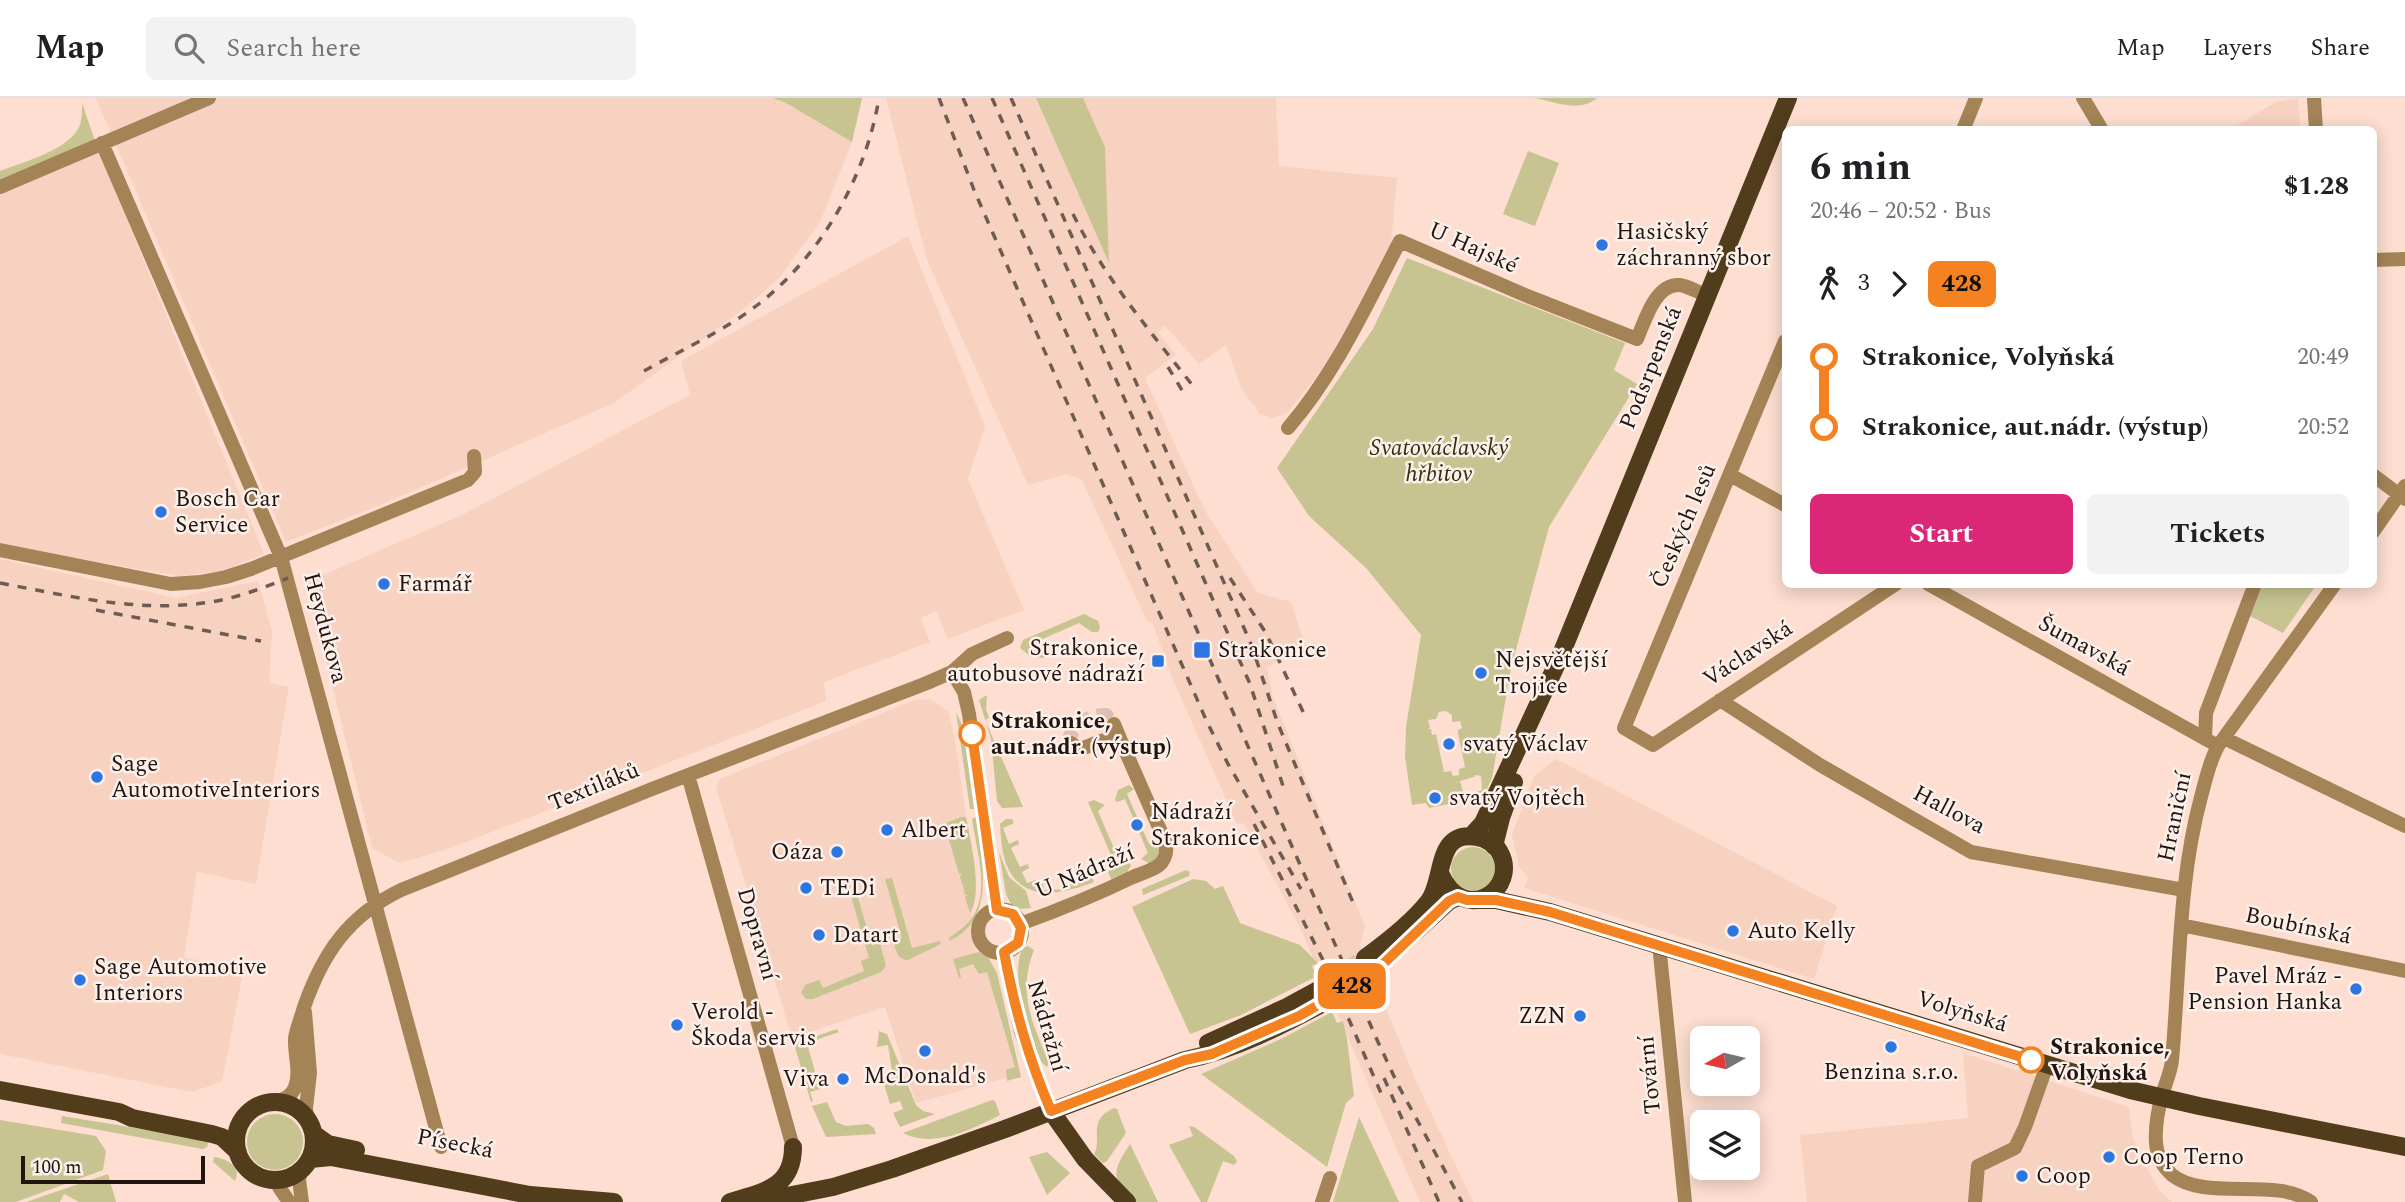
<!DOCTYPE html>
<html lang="en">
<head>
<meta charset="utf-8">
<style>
	body { margin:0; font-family:Spectral,serif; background:#f2f2f2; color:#202124; height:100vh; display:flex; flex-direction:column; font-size:26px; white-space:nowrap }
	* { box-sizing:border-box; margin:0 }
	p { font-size:23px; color:#757577 }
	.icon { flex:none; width:38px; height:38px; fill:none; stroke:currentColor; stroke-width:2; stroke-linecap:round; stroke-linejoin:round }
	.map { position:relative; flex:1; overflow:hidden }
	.drawer { position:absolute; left:1782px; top:28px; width:595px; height:462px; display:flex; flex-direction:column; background:#fff; border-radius:10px; box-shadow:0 4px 18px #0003 }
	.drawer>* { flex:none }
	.badge { padding:0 14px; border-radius:10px; font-size:24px; line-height:46px }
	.needle { width:46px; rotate:262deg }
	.buttons { position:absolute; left:1690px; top:928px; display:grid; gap:14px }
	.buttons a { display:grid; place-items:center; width:70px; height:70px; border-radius:10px; background:#fff; box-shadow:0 4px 18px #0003; font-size:35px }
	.scale { position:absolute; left:21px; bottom:18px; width:184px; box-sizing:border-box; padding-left:7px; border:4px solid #201510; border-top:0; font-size:19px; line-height:24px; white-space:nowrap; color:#201510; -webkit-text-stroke:5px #fdf0ea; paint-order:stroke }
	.map>.badge { position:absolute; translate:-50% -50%; box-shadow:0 0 0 4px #fff }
	.legs { display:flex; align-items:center; gap:10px; height:77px; padding:0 28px; font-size:23px }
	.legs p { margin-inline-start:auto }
	.headline { display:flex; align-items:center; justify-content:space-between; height:119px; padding:0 28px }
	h1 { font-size:38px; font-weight:700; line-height:52px }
	.cta { display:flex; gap:14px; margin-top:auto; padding:14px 28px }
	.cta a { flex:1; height:80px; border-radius:10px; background:#db2777; color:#fff; font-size:28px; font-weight:700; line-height:80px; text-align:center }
	.cta a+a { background:#f2f2f2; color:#202124 }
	ul { padding:0 28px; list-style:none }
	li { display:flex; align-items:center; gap:24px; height:70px; font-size:26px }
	li i { display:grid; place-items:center; width:10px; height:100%; margin:0 9px; background:currentColor }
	li i::after { content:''; width:18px; height:18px; margin:-9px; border:5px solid; border-radius:50%; background:#fff }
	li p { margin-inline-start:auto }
	li:first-child i { background:linear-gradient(#0000 50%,currentColor 0) }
	li:last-child i { background:linear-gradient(currentColor 50%,#0000 0) }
	header { display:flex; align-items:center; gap:42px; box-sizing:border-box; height:98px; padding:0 35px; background:#fff; border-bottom:2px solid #e0e0e0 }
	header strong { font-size:33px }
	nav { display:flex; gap:38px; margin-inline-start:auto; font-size:24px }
	.search { width:490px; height:63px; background:#f2f2f2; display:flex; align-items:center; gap:18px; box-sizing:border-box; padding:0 24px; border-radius:10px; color:#757577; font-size:26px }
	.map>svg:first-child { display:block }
	.built { fill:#f8d2c0 }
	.green { fill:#c7c492; fill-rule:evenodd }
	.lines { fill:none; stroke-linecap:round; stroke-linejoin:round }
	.minor-tunnel { stroke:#dcc0b3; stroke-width:14; stroke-dasharray:14 7; stroke-linecap:butt }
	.major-tunnel { stroke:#dcc0b3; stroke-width:18; stroke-dasharray:18 9; stroke-linecap:butt }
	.minor { stroke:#a48456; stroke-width:14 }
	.major { stroke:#513c1c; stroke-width:18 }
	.rail { stroke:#6e5c54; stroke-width:3.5; stroke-dasharray:9 9; stroke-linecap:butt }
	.line-1-casing { stroke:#fff; stroke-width:16 }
	.line-1 { stroke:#f58220; stroke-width:10 }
	.poi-dot { fill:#2d76e2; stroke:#fdf0ea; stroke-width:2.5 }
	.stop-1-dot { fill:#fff; stroke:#f58220; stroke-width:3.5 }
	.labels { text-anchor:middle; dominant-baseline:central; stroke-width:5; stroke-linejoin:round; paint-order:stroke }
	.poi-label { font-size:23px; fill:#201510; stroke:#fdf0ea; text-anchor:start }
	.street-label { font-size:23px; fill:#201510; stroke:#fdf0ea }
	.park-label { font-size:23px; font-style:italic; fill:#322f0b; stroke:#fdf0ea }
	.stop-label { font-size:23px; font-weight:bold; fill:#201510; stroke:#fdf0ea; text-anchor:start }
</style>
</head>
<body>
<header>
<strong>Map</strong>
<div class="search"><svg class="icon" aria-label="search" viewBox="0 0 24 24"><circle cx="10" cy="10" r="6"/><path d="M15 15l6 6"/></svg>Search here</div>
<nav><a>Map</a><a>Layers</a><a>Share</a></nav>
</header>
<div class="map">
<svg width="2405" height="1104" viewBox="0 0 2405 1104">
	<rect width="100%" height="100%" fill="#fdded0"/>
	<path class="built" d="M96,0H773L786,5L852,44L820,124L780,179L739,215L614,305L383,406L286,444Z
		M886,0H1036L1108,162L1105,49L1083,0H1276L1279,68L1397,80L1390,156L1321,273L1287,315L1274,320L1260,316L1241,290L1226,247L1199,266L1165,228L1158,234L1176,257L1145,280L1204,411L1258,495L1291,504L1305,547L1267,569L1273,599L1365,829L1360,847L1416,983L1473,1104H1420L1299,828L1244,725L1237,726L1171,577L1153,526L1147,523L1082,382L1066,376L1028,387L927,162Z
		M2298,0L2300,31H2231L2276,4Z
		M95,43L264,456L221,473L179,478L0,447V83Z
		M908,138L985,328L968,381L1024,512L948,541L936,513L921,520L930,544L824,584L826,603L451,750L400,765L372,750L307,484L462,417L690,297L681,263Z
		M0,461L176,500L258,483L272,533L269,585L289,589L256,786L197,774L184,860L244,868L222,984L191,994L0,956Z
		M930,601L948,613L955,643L967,723L976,798L971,822L977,857L989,862L1019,976L916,1005L885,909L792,940L716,689L720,681L914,602Z
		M1556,661L1837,808L1814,881L1524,790L1528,780L1519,769L1512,737L1534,678Z
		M1963,955L2129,1009L2132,1037L2145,1067L2159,1092L2172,1104H1807L1800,1037L1968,1020Z"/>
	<path class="green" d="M773,0H862L852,44L786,5Z
		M1036,0H1083L1105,49L1109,165Z
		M1535,0H1597C1579,15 1556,4 1535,0Z
		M82,5L95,43L0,83V73C23,64 70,52 80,27C82,20 82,12 82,5Z
		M1528,53L1559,65L1535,128L1503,116Z
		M1407,160L1625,245L1614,272L1637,286L1549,429L1511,570L1492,680L1483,699L1429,710L1426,705L1412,707L1405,658L1406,629L1421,537L1366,470L1309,418L1277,370L1373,231ZM1446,613L1452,617V624L1460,623L1462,630L1458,632V635L1465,669L1459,671V677L1453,678L1451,673L1444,674L1436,636L1432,637L1431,631H1428L1430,629L1428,622L1436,621L1439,614ZM1475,677L1481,678L1482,692L1464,698L1460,683L1474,679Z
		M2262,487H2316L2283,535L2250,518Z
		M1084,516L1098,523L1100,530L1098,534H1092L1079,525L1031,546L1045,557L1043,560L1030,558L1020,550L1023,542Z
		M987,597L986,611L989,620L985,622L1023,709L1002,710L997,703L991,641L979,602Z
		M956,614L963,629L974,711H970Z
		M1129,687L1134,691L1127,696L1149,746L1157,743L1160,750L1156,761L1149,765L1141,761L1148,755L1125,701L1117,704L1115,702L1118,692Z
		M1094,702L1105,707L1098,713L1121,767L1129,765L1131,767L1127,775L1111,781L1106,769L1114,764L1088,704Z
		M962,719H966L967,723C971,748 983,792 970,815L965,799L968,797H965L963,788L965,786L962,787L960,778L962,776H959L945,728L948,724Z
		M976,719C981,762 998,821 949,843V840C958,833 967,828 973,818C990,792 976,750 972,721Z
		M1006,721H1012L1014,725L1003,730L1009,746L1018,742L1019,746L1011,750L1020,769L1028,766L1029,770L1022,774L1027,785L1035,782L1043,785L1044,792L1070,791V783L1087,776L1091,777L1094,784C1067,794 1029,806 1010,774C1002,761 1001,741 1000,726Z
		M1451 771a22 22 0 1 1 44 0a22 22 0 1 1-44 0Z
		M999,754L1009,779L1026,793L1031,810L1017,811L1011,806L1006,796Z
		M1186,772L1190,774L1189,778L1143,797L1142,791Z
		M892,780L912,850L940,843L941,846L908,862C897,862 896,852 893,843L902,840L885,781Z
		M1193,781L1206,783L1215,791L1223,788L1240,825L1300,847L1318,865L1312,868L1317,878L1241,917L1190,936L1132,809Z
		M856,793L872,847L880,845L886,868L881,874L813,901H806L801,895L805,887L819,882L823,890L864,873L861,863L869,860L850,795Z
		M1028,848L1034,852C1017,895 1032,924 1049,965L1047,969L1042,965C1028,935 1010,882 1022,850Z
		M979,854L988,859L997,875L1021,979L1007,983L1006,972L1015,969L987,874L979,876L973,866L959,871L961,879L959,880L953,861Z
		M1332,914L1337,925L1343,923L1347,941L1354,998L1346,1005L1327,1069L1201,976L1281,941Z
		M837,931L839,934L813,943L808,949L820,991L810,994L813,1003L811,1004L795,949L799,944Z
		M879,933L887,936L916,1007L923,1013L935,1016L900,1029L893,1015L903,1011L900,1003L890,1006L883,983L893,980L888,947L877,949Z
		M992,1002L995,1003L1000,1017C973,1031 933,1051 903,1035Z
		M827,1004L836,1024L846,1028L868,1026L874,1030L876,1036L826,1039L812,1008Z
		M1114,1010L1117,1011L1126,1035L1107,1063L1103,1065L1094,1056C1103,1041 1086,1023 1114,1010Z
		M247 1044a28 28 0 1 1 56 0a28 28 0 1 1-56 0Z
		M62,1018L209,1042L207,1049L203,1051L61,1025Z
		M1359,1019L1399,1104H1333Z
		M0,1022L96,1038L106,1053L103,1072L16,1104H0Z
		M1189,1028L1194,1029L1234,1058L1237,1063L1234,1067L1223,1063L1207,1104H1201L1169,1047L1193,1038Z
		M1130,1046L1158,1104H1136C1110,1082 1112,1073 1130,1046Z
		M1047,1054L1070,1075L1047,1097L1029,1059Z
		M214,1059C227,1061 242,1068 235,1083L213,1064Z
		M108,1076L116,1104H79L64,1096L60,1104H26Z"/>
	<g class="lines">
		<path class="minor-tunnel" d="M1071,645L1070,638C1077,624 1091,617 1106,617L1114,626"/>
		<path class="major-tunnel" d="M1322,890L1365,860
			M1327,903L1371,874"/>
		<path class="minor" d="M2083,0L2102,32
			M2314,0L2316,32
			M1963,32L1976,0
			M102,45L281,459L441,1049
			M0,89L209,0
			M2373,162L2405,161
			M1785,243L1624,630L1653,647L1896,486
			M1288,330C1335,276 1367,206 1400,143L1525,197L1637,241C1645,223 1655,185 1680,187C1688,188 1699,195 1707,197
			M1730,377L1785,407
			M2373,377L2405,401
			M2373,434L2405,388
			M0,452L171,486L200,484L226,479L251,471L468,382L475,374L474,358
			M1928,486L2218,648
			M952,574L964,594L969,616L997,812
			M1720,602L1820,667L1971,754L2184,792
			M2224,640L2405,728
			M2205,641L2206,615L2255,486
			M1071,645L1079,651C1094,648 1106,636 1121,643L1114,626
			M688,677L793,1049
			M978 833a22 22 0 1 1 44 0a22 22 0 1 1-44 0Z
			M1020,826C1059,812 1096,797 1133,779C1142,775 1156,772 1162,764C1167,757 1167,750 1165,743L1121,643
			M2181,827L2405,873
			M1659,846L1685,1104
			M1004,854L1021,934L1051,1013
			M305,914L310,975L306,1010L307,1020
			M275,1004C284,1002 292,998 295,989C301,974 294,956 295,940C297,929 301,920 304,909C323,855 348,818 401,792L652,691L927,585L952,574L972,556L1007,540
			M301,1072L299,1082L302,1104
			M266,1081L277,1086L289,1104
			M1322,1104L1330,1080
			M1975,1104L1978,1068L2015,1050L2025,1029L2047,967
			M2311,1104C2275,1078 2206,1104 2172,1077C2163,1069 2157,1057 2156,1045C2155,1030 2158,1012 2162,998C2165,986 2171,974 2172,962C2180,874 2178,784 2201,699C2206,681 2209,664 2218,648L2335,486"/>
		<path class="major" d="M1471,738L1483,725L1560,559L1788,0
			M1494,748L1501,720L1514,684
			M1476,802H1496L1550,814L2130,992L2199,1008L2405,1049
			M1365,860C1387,844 1412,825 1429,803C1445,781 1435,731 1477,739C1485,740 1495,746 1499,753C1521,790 1464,830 1440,775
			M1371,874L1449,803L1458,799
			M1208,945L1287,909L1322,890
			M0,992L119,1014L132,1020L212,1036L222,1039L238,1054
			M236 1043a39 39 0 1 1 78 0a39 39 0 1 1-78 0Z
			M1051,1013L1085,1061L1127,1104
			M314,1036L328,1046L356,1052
			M310,1061L331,1059L530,1097L614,1104
			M730,1104C763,1094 793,1090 793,1049
			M756,1104L833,1089L892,1071L1005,1031L1185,962C1235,952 1283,927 1327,903"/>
		<path class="rail" d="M939,0L974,92L1207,624L1228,666L1301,791
			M963,0L1378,944L1398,987L1462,1104
			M992,0L1250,586L1283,688
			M1011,0L1251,546L1278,626L1354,807
			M1073,116C1104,179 1150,233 1193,288
			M1168,269L1183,294
			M644,273C683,251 726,232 760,205C822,156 866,78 879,0
			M1230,480L1266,535L1305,618
			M0,485C74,499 151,518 226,501C247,496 268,488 288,480
			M96,512L261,543
			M1254,726L1323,862L1381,995
			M1384,980L1439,1104"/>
	</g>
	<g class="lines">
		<g class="line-1-casing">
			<path id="line-1" d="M972,636L997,812L1013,816L1021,830L1018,845L1004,854C1015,912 1028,959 1051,1013L1185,962L1212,956L1299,918L1357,885L1382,867L1449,803L1458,799L1467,802H1496L1550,814L2031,962"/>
		</g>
		<use href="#line-1" class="line-1"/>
	</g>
	<g class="poi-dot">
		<circle cx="1602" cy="147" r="7"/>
		<circle cx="161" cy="414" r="7"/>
		<circle cx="384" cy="486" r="7"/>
		<rect x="1193" y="543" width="18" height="18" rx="3.5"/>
		<rect x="1151" y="556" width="14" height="14" rx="3.5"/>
		<circle cx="1481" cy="575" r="7"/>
		<circle cx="1449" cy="646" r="7"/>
		<circle cx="97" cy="679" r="7"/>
		<circle cx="1435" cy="700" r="7"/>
		<circle cx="1137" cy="727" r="7"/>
		<circle cx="887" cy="732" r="7"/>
		<circle cx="837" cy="754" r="7"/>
		<circle cx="806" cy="790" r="7"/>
		<circle cx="1733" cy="833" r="7"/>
		<circle cx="819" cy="837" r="7"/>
		<circle cx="80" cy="882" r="7"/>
		<circle cx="2356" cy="891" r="7"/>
		<circle cx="1580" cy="918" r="7"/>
		<circle cx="677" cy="927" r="7"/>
		<circle cx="1891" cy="949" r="7"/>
		<circle cx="925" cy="953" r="7"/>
		<circle cx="843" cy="981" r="7"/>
		<circle cx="2109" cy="1059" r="7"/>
		<circle cx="2022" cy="1078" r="7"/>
	</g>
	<g class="stop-1-dot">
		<circle cx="972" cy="636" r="12"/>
		<circle cx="2031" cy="962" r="12"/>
	</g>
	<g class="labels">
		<g class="poi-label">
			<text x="1616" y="134">Hasičský<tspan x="1616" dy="26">záchranný sbor</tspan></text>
			<text x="175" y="401">Bosch Car<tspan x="175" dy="26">Service</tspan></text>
			<text x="398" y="486">Farmář</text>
			<text x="1144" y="550" text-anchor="end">Strakonice,<tspan x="1144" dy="26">autobusové nádraží</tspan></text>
			<text x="1218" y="552">Strakonice</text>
			<text x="1495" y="562">Nejsvětější<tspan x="1495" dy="26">Trojice</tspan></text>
			<text x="1463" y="646">svatý Václav</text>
			<text x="111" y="666">Sage<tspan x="111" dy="26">AutomotiveInteriors</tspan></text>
			<text x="1449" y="700">svatý Vojtěch</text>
			<text x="1151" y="714">Nádraží<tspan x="1151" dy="26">Strakonice</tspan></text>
			<text x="901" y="732">Albert</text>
			<text x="823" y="754" text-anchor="end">Oáza</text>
			<text x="820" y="790">TEDi</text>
			<text x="1747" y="833">Auto Kelly</text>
			<text x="833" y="837">Datart</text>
			<text x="94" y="869">Sage Automotive<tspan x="94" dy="26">Interiors</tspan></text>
			<text x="2342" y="878" text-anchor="end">Pavel Mráz -<tspan x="2342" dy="26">Pension Hanka</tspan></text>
			<text x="691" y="914">Verold -<tspan x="691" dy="26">Škoda servis</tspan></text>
			<text x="1566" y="918" text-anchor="end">ZZN</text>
			<text x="1891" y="974" text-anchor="middle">Benzina s.r.o.</text>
			<text x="925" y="978" text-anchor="middle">McDonald's</text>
			<text x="829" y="981" text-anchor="end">Viva</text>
			<text x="2123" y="1059">Coop Terno</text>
			<text x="2036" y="1078">Coop</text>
		</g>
		<g class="street-label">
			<text transform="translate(1473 150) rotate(24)">U Hajské</text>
			<text transform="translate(1651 270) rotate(-68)">Podsrpenská</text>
			<text transform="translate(1684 428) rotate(-67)">Českých lesů</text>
			<text transform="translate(325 530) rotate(75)">Heydukova</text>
			<text transform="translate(2084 548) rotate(29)">Šumavská</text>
			<text transform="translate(1748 556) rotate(-33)">Václavská</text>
			<text transform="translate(594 689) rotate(-22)">Textiláků</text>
			<text transform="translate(1949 712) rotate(28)">Hallova</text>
			<text transform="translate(2175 719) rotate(-78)">Hraniční</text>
			<text transform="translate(1085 774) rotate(-23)">U Nádraží</text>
			<text transform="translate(2298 828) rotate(12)">Boubínská</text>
			<text transform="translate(757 836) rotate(74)">Dopravní</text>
			<text transform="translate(1962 914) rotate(17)">Volyňská</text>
			<text transform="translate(1047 928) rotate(74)">Nádražní</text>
			<text transform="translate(1650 977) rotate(-95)">Tovární</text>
			<text transform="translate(455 1046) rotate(11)">Písecká</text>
		</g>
		<g class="park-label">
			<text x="1439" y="350">Svatováclavský<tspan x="1439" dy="26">hřbitov</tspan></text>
		</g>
		<g class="stop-label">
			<text x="991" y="623">Strakonice,<tspan x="991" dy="26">aut.nádr. (výstup)</tspan></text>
			<text x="2050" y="949">Strakonice,<tspan x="2050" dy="26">Volyňská</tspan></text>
		</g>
	</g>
</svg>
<div class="buttons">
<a><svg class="needle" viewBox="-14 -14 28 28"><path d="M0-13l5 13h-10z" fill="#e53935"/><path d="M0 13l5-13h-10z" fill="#757577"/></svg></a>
<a><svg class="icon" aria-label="layers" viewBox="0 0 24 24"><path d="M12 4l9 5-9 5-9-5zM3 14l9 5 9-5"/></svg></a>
</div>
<div class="scale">100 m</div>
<b class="badge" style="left:1352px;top:888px;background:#f58220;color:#111">428</b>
<section class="drawer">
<div class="headline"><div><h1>6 min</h1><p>20:46 – 20:52 · Bus</p></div><b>$1.28</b></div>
<div class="legs"><svg class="icon" aria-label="walk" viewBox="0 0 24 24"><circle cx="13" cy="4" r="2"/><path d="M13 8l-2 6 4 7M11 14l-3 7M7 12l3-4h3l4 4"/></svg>3<svg class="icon" aria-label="forward" viewBox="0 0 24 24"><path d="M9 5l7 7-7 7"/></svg><b class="badge" style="background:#f58220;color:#111">428</b></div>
<ul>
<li><i style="color:#f58220"></i><b>Strakonice, Volyňská</b><p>20:49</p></li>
<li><i style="color:#f58220"></i><b>Strakonice, aut.nádr. (výstup)</b><p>20:52</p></li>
</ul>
<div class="cta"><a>Start</a><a>Tickets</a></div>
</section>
</div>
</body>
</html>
